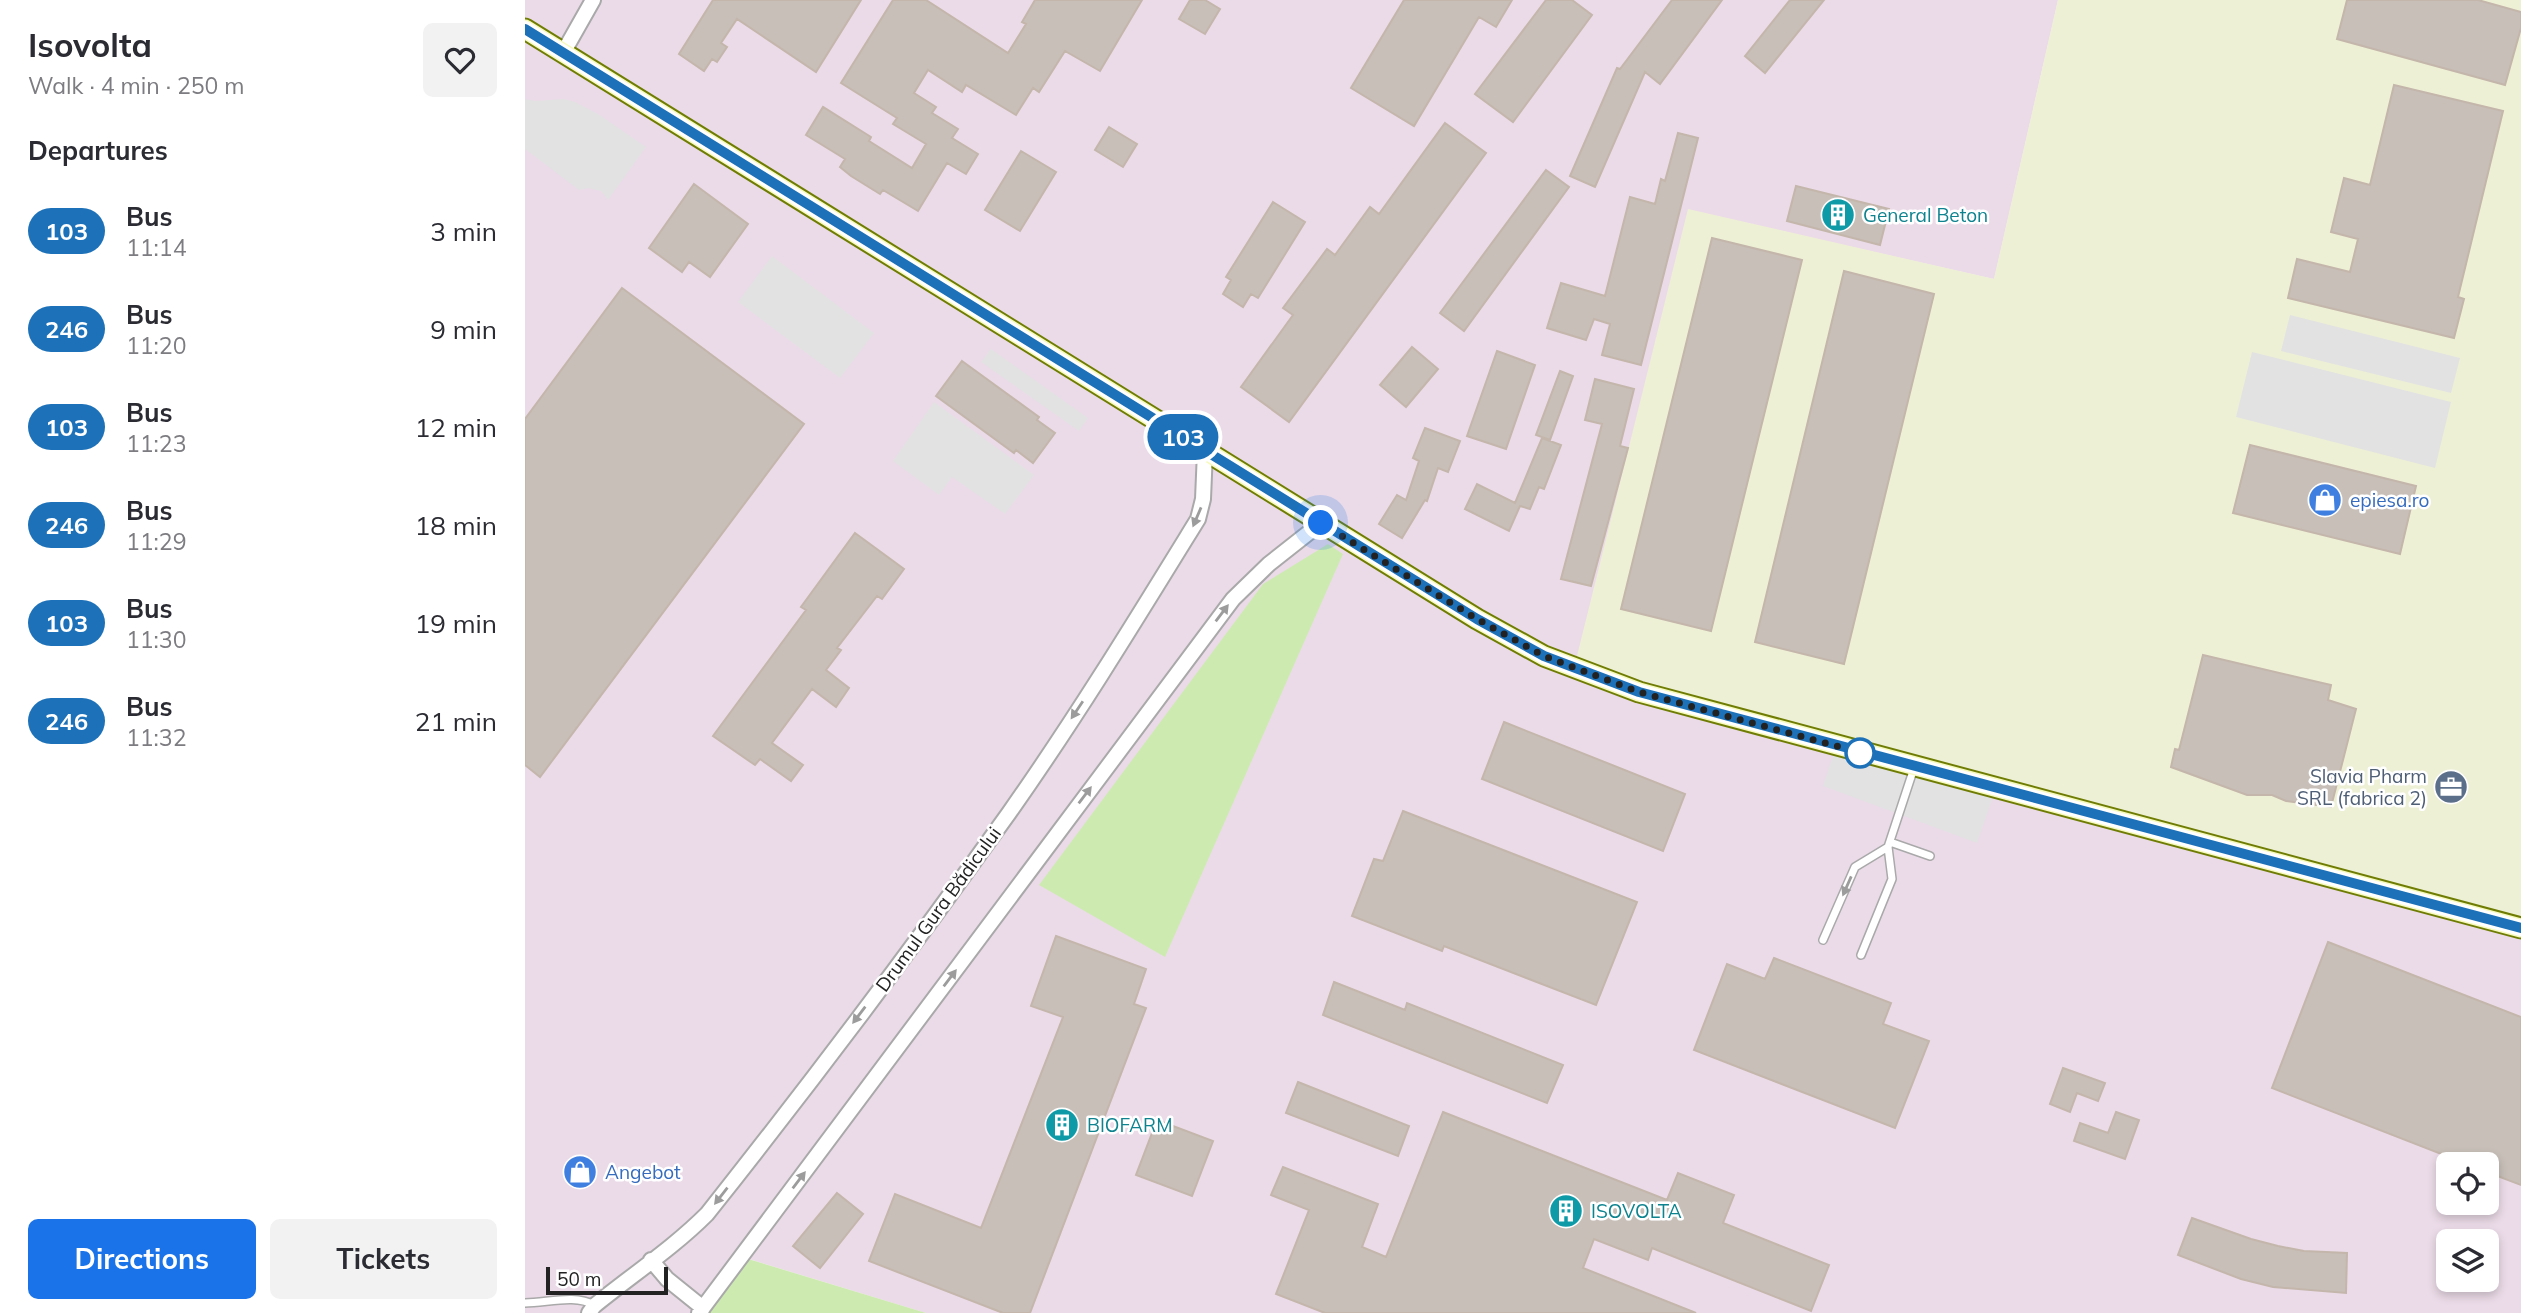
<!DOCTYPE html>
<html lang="en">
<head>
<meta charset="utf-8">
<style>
	body { margin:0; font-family:Mulish,sans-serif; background:#f2f2f3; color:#2b2b33; height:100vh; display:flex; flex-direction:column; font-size:26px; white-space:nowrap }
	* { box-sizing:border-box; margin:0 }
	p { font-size:23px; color:#7c7c81 }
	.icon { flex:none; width:38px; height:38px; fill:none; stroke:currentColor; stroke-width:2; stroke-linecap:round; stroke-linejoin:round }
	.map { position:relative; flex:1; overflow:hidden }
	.drawer { display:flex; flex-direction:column; background:#fff; width:525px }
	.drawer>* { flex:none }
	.badge { padding:0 14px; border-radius:23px; font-size:24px; line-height:46px }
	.buttons { position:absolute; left:1911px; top:1152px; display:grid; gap:14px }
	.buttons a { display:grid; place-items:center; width:63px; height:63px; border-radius:10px; background:#fff; box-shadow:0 4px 10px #0003; font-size:35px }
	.scale { position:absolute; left:21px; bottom:18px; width:122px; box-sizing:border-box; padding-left:7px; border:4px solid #222; border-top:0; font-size:19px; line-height:24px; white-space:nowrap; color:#222; -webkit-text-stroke:5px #fff; paint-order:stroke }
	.you { position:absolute; width:35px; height:35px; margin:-18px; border:5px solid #fff; border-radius:50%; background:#1a73e8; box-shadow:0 0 0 10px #1a73e833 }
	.map>.badge { position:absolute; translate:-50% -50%; box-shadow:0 0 0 4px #fff }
	h2 { padding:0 28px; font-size:26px; line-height:63px }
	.round { display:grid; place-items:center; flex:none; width:74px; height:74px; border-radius:10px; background:#f2f2f3 }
	.head { display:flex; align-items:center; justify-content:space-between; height:119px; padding:0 28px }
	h1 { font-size:33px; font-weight:700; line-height:52px }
	.cta { display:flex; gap:14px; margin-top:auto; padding:14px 28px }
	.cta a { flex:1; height:80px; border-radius:10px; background:#1a73e8; color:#fff; font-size:28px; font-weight:700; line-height:80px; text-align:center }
	.cta a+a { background:#f2f2f3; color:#2b2b33 }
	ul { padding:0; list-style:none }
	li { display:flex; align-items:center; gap:21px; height:98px; padding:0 28px }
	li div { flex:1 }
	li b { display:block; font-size:26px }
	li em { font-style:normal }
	li .badge { min-width:77px; font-weight:700; text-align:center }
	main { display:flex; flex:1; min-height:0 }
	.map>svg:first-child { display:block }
	.industrial { fill:#ebdbe8; fill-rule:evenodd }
	.farmland { fill:#eef0d5 }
	.grass { fill:#cdebb0 }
	.parking { fill:#e2e2e2 }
	.building { fill:#c7bfb8; stroke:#c4b6ab; stroke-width:2 }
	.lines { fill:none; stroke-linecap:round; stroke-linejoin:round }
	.lane-casing { stroke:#a9a9a9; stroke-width:10 }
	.street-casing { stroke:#a9a9a9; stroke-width:18 }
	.secondary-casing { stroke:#707d05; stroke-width:23 }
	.lane { stroke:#fff; stroke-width:7 }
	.street { stroke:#fff; stroke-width:14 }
	.secondary { stroke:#f7fabf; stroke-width:19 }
	.oneway { fill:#9c9c9c }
	.line-casing { stroke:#fff; stroke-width:16 }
	.line { stroke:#1d71b8; stroke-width:10 }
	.walk { stroke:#222; stroke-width:7; stroke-dasharray:0 12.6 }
	.stop-dot { fill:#fff; stroke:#1d71b8; stroke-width:3.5 }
	.labels { text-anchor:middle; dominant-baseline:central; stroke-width:5; stroke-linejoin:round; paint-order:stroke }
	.culture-label { font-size:19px; fill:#0d838f; stroke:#fff; text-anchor:start }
	.shop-label { font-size:19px; fill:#366cbe; stroke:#fff; text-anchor:start }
	.service-label { font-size:19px; fill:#4e5e75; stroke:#fff; text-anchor:end }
	.street-label { font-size:19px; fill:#222; stroke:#fff }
</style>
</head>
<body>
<main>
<section class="drawer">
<div class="head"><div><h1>Isovolta</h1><p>Walk · 4 min · 250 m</p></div><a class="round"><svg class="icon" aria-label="heart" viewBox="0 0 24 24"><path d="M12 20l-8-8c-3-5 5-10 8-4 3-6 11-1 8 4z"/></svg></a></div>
<h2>Departures</h2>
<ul>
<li><span class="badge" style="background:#1d71b8;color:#fff">103</span><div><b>Bus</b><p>11:14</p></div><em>3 min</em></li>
<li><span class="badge" style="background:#1d71b8;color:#fff">246</span><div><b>Bus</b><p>11:20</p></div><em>9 min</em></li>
<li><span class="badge" style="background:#1d71b8;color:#fff">103</span><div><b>Bus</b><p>11:23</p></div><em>12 min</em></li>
<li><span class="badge" style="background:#1d71b8;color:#fff">246</span><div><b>Bus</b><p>11:29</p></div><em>18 min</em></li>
<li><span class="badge" style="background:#1d71b8;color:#fff">103</span><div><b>Bus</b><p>11:30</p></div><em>19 min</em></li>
<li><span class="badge" style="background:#1d71b8;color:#fff">246</span><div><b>Bus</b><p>11:32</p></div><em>21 min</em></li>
</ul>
<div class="cta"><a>Directions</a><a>Tickets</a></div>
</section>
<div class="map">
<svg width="1996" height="1313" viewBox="0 0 1996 1313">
	<rect width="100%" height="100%" fill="#f2efe9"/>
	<path class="industrial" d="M0,0H1533L1469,279L1163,210V695L1996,917V1313H401L224,1259L183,1313H0ZM1923,1164H1962V1202H1923ZM1923,1241H1962V1279H1923Z"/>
	<path class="farmland" d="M1533,0H1996V917L1163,695L1051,660L1163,209L1469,279Z"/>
	<path class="grass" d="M803,544L818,554L640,957L514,885L738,584Z
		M223,1259L401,1313H183Z"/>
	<path class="parking" d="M0,99L10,101L39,99L50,102L73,114L121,147L83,200L76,191L63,188L54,190L0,149Z
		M247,256L349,333L315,378L213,302Z
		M1765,315L1935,358L1926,393L1756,351Z
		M466,349L563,418L554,431L456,362Z
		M1727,352L1926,402L1910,468L1711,417Z
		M409,402L509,475L480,514L427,477L414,495L368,461Z
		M1309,752L1468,797L1452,843L1298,786Z"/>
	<path class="building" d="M188,0H336L291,72L212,19L196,43L202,47L192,62L187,59L179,71L154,54Z
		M368,0H401L483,53L501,24L497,22L510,0H617L575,71L540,51L514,92L508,88L491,115L441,85L437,92L403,70L389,93L411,107L407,113L433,129L427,138L453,154L441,174L422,163L393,211L358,190L355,194L326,176L315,167L320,159L281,135L298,107L346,137L344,141L387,168L401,144L368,124L372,118L316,83Z
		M665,0H680L695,9L680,34L654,19Z
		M879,0H987L971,27L954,17L889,126L826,88Z
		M1021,0H1047L1067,15L988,122L950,94Z
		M1147,0H1197L1135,84L1120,72L1070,187L1045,176L1092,68L1095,69Z
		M1265,0H1299L1240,73L1220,56Z
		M1822,0H1953L1996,12V28L1980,85L1812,39Z
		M1869,85L1978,111L1933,297L1939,299L1929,338L1763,298L1772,259L1825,272L1833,239L1806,232L1819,178L1845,185Z
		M920,123L961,153L764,422L716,387L768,315L758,308L802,249L810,255L845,207L854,214Z
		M584,127L612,144L598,167L570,150Z
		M1153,133L1173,138L1116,365L1077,355L1085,324L1069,319L1061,340L1022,328L1036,283L1080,296L1105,197L1130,204L1136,179L1140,181Z
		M496,151L531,172L495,231L460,210Z
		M1021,170L1044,187L939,331L915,313Z
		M169,184L223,224L185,277L164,262L157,272L124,248Z
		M1271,186L1364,209L1355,245L1262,221Z
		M748,202L780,222L733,298L726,294L718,307L698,294L706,280L701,277Z
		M1187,238L1277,260L1186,631L1096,609Z
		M1319,271L1409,294L1319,664L1230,642Z
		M97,288L279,424L15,777L0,765V419Z
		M887,347L913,369L881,407L855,385Z
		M972,351L1010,365L981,449L942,436Z
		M437,361L514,417L512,420L530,433L508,463L491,450L489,453L411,396Z
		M1035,371L1048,376L1025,440L1011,435Z
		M1070,379L1109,389L1095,446L1103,448L1066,586L1036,579L1077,424L1060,420Z
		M900,428L935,441L923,472L913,468L902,501L900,500L877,538L854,524L872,495L881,500L894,461L888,458Z
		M1017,438L1036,445L1019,489L1014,487L1005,509L995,506L984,531L940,509L952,484L990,503Z
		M1725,445L1891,486L1875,554L1708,513Z
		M330,533L379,569L357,599L352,596L312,648L316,650L301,670L324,688L311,707L287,689L247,743L278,765L266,781L235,759L230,765L188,736L281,610L276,607Z
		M1678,655L1806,685L1803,700L1831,709L1806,807L1761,801L1747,795H1722L1646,767L1650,749L1654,750Z
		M979,722L1160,794L1138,851L957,779Z
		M878,811L1112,902L1071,1005L919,946L917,951L827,916L849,859L858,861Z
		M531,936L621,969L609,1004L621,1008L505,1313H478L344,1261L370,1194L456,1228L538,1017L506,1006Z
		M1803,942L1996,1017V1185L1962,1172V1164H1942L1747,1088Z
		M1249,958L1366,1003L1358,1024L1404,1041L1370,1128L1169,1050L1202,964L1240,979Z
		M809,982L880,1010L882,1003L1038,1065L1022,1103L798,1015Z
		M1538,1068L1580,1083L1573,1101L1552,1093L1545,1112L1525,1104Z
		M773,1082L884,1126L873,1156L761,1113Z
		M918,1112L1142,1200L1153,1173L1209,1195L1198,1223L1304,1265L1286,1311L1127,1248L1123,1260L1069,1239L1058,1268L1171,1313H800L751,1294L784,1210L746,1195L758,1167L853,1204L837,1247L861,1257Z
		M1591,1112L1614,1120L1600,1159L1549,1141L1555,1123L1583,1133Z
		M632,1120L688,1141L667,1196L611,1175Z
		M312,1193L338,1214L295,1268L268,1246Z
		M1667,1218L1726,1239L1753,1246L1779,1251L1822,1253L1821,1293L1748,1287L1716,1279L1653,1255Z"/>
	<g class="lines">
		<g class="lane-casing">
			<path id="lane" d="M1365,842L1405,856
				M1298,940L1330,867L1363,847
				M1336,955L1367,879L1363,847L1389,768
				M0,1303C22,1303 50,1294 69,1305"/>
		</g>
		<g class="street-casing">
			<path id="street" d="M38,53L68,0
				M126,1260L142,1279L178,1308
				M64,1313L69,1306C107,1275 148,1248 182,1214C286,1083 387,949 484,813C551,718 612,618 673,519L678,499L680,451
				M174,1313L708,599L744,564L796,523"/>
		</g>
		<g class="secondary-casing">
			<path id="secondary" d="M0,29L952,619L1019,656L1114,692L1996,928"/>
		</g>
		<use href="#lane" class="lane"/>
		<use href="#street" class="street"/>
		<use href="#secondary" class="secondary"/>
	</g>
	<defs><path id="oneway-solid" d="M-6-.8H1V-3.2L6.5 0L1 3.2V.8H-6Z" transform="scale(1.75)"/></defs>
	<g class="oneway">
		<use href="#oneway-solid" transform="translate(672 517) rotate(113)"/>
		<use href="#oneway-solid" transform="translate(697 613) rotate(-53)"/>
		<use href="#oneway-solid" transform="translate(552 710) rotate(124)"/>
		<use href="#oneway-solid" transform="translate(560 795) rotate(-53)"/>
		<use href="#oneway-solid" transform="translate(1322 886) rotate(114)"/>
		<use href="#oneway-solid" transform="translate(425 978) rotate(-53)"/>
		<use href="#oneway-solid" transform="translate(334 1015) rotate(127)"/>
		<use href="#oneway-solid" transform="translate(274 1180) rotate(-53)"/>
		<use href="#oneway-solid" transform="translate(196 1196) rotate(128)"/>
	</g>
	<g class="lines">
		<g class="line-casing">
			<path id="line" d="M0,29L952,619L1019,656L1114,692L1996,928"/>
		</g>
		<use href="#line" class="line"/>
		<path class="walk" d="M796,523L952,619L1019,656L1114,692L1344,755L1335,753"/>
	</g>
	<defs>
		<g id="building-disc" transform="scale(1.75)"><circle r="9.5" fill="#0f9aa8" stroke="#fff"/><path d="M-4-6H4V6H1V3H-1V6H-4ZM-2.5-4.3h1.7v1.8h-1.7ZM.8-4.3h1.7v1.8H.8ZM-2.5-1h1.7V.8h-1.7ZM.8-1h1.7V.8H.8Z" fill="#fff"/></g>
		<g id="shop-disc" transform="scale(1.75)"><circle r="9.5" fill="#3f7fe0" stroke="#fff"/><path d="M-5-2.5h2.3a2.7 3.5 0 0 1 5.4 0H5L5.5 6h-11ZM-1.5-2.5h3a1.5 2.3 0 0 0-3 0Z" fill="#fff"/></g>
		<g id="office-disc" transform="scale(1.75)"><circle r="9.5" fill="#5c6f8a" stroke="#fff"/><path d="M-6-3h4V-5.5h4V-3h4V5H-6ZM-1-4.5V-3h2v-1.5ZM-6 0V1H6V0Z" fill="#fff"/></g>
	</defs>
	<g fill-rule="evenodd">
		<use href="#building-disc" x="1313" y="215"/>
		<use href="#shop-disc" x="1800" y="500"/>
		<use href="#office-disc" x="1926" y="787"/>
		<use href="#building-disc" x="537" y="1125"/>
		<use href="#shop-disc" x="55" y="1172"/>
		<use href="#building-disc" x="1041" y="1211"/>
	</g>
	<circle class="stop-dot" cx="1335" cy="753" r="14"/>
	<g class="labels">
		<g class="culture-label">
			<text x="1338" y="215">General Beton</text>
			<text x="562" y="1125">BIOFARM</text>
			<text x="1066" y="1211">ISOVOLTA</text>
		</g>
		<g class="shop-label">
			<text x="1825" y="500">epiesa.ro</text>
			<text x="80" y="1172">Angebot</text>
		</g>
		<g class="service-label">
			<text x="1902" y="776">Slavia Pharm<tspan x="1902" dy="22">SRL (fabrica 2)</tspan></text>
		</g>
		<g class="street-label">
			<text transform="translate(413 909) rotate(-54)">Drumul Gura Bădicului</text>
		</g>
	</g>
</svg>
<div class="buttons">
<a><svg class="icon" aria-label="locate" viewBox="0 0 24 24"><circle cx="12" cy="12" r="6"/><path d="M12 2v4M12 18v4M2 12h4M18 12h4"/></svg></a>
<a><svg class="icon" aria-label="layers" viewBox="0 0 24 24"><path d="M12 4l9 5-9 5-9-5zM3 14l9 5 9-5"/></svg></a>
</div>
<div class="scale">50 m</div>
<div class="you" style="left:796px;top:523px"></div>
<b class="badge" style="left:658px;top:437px;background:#1d71b8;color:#fff">103</b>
</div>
</main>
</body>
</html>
